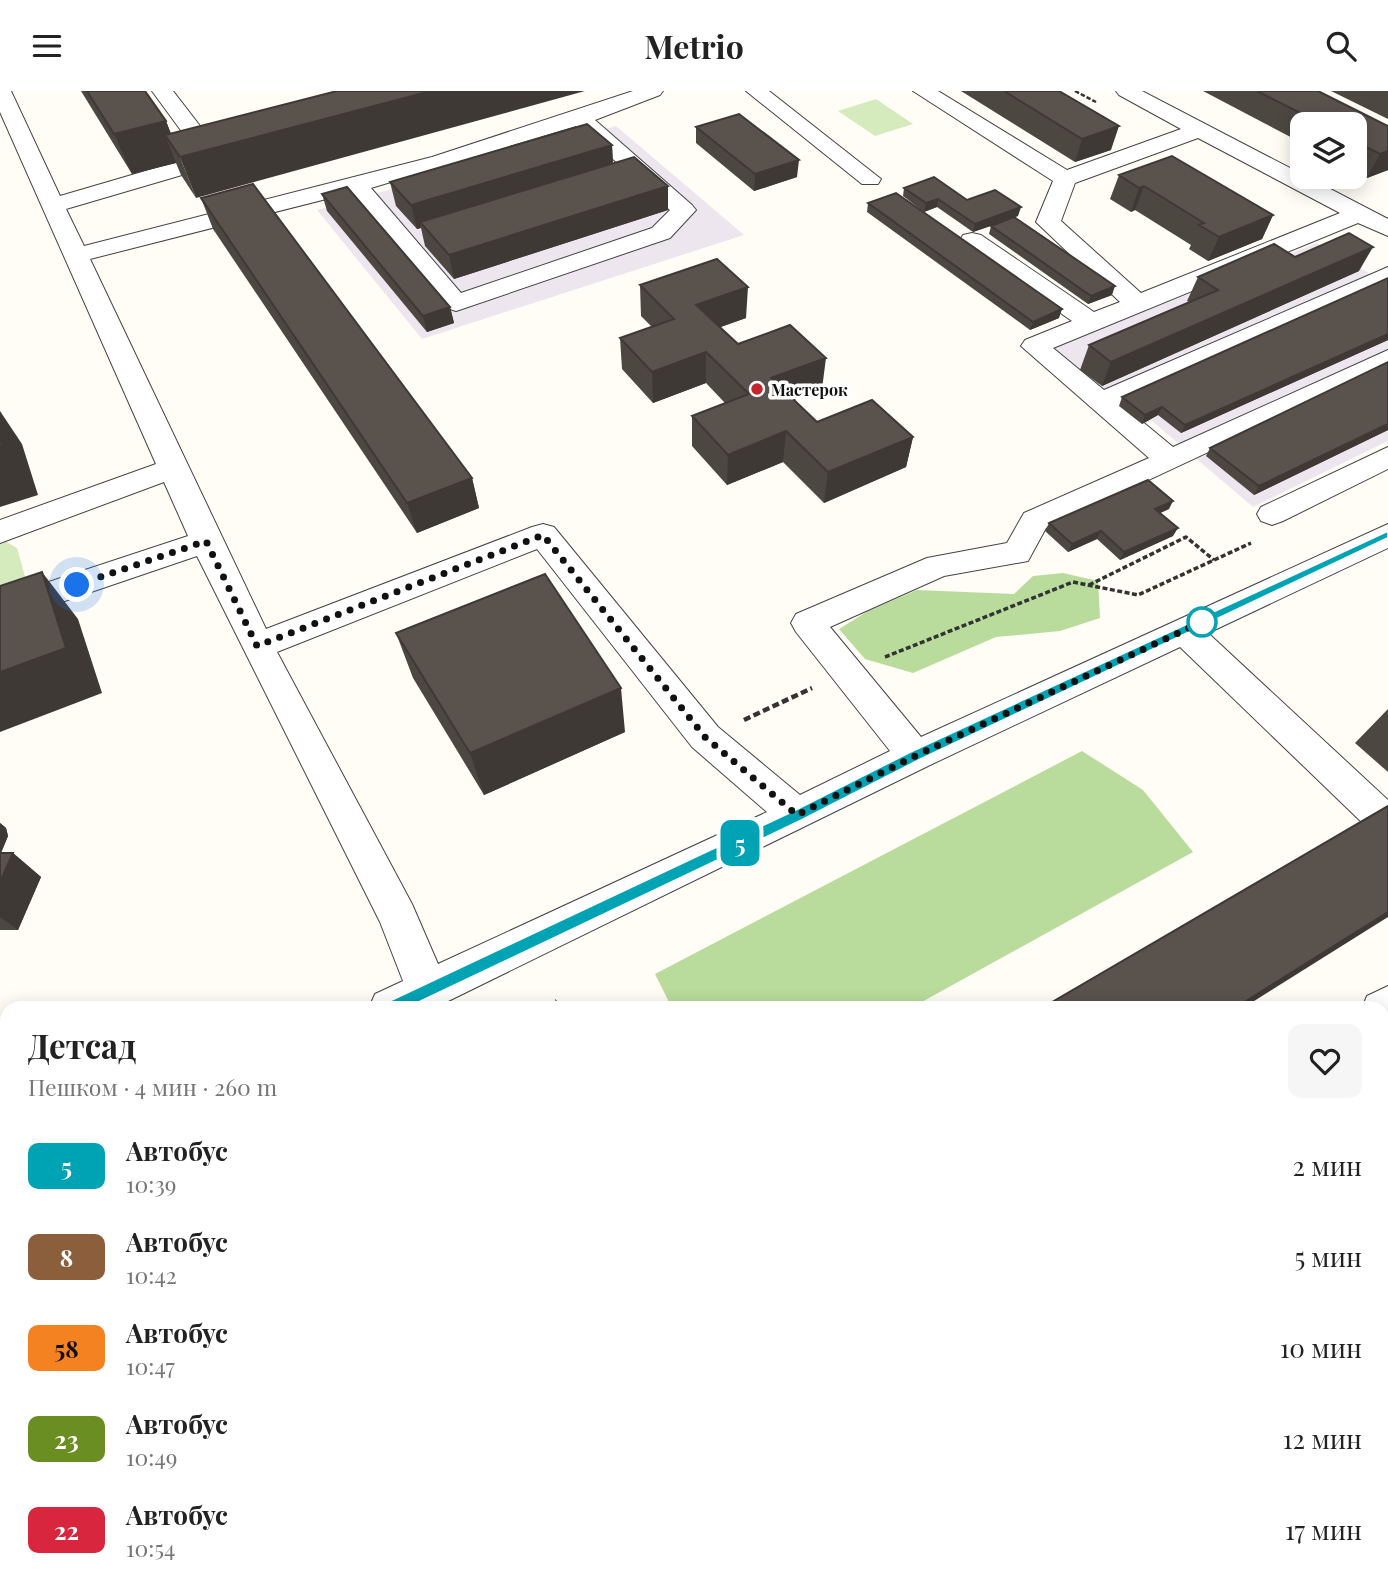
<!DOCTYPE html>
<html lang="ru">
<head>
<meta charset="utf-8">
<style>
	body { margin:0; font-family:"Playfair Display",serif; background:#f6f6f6; color:#222; height:100vh; display:flex; flex-direction:column; font-size:26px; white-space:nowrap }
	* { box-sizing:border-box; margin:0 }
	p { font-size:23px; color:#767676 }
	.icon { flex:none; width:38px; height:38px; fill:none; stroke:currentColor; stroke-width:2; stroke-linecap:round; stroke-linejoin:round }
	.map { position:relative; flex:1; overflow:hidden }
	.side { position:absolute; left:0px; top:910px; width:1390px; height:590px; display:flex; flex-direction:column; background:#fff; border-radius:21px 21px 0 0; box-shadow:0 4px 18px #0003 }
	.side>* { flex:none }
	.badge { padding:0 14px; border-radius:10px; font-size:24px; line-height:46px }
	.controls { position:absolute; left:1290px; top:21px; display:grid; gap:14px }
	.controls a { display:grid; place-items:center; width:77px; height:77px; border-radius:14px; background:#fff; box-shadow:0 4px 18px #0003; font-size:35px }
	.you { position:absolute; width:35px; height:35px; margin:-18px; border:5px solid #fff; border-radius:50%; background:#1a73e8; box-shadow:0 0 0 10px #1a73e833 }
	.map>.badge { position:absolute; translate:-50% -50%; box-shadow:0 0 0 4px #fff }
	.round { display:grid; place-items:center; flex:none; width:74px; height:74px; border-radius:14px; background:#f6f6f6 }
	.overview { display:flex; align-items:center; justify-content:space-between; height:119px; padding:0 28px }
	h1 { font-size:33px; font-weight:700; line-height:52px }
	ul { padding:0; list-style:none }
	li { display:flex; align-items:center; gap:21px; height:91px; padding:0 28px }
	li div { flex:1 }
	li b { display:block; font-size:26px }
	li em { font-style:normal }
	li .badge { min-width:77px; font-weight:700; text-align:center }
	header { display:flex; justify-content:space-between; align-items:center; height:91px; padding:0 28px; background:#fff; font-size:32px; font-weight:700 }
	.map>svg:first-child { display:block }
	.industrial { fill:#eee6ef }
	.green { fill:#d5ebbd }
	.forest { fill:#b9dc9c }
	.lines { fill:none; stroke-linecap:round; stroke-linejoin:round }
	.minor-casing { stroke:#444; stroke-width:2 }
	.path-far2 { stroke:#333; stroke-width:2.5; stroke-dasharray:4.5 2; stroke-linecap:butt }
	.path-far1 { stroke:#333; stroke-width:3.5; stroke-dasharray:5 2.5; stroke-linecap:butt }
	.path { stroke:#333; stroke-width:4.5; stroke-dasharray:7 3.5; stroke-linecap:butt }
	.minor { fill:#fff; fill-rule:evenodd }
	.wall { fill:#4d4742 }
	.shaded-wall { fill:#3f3936 }
	.building { fill:#5a524d; stroke:#3f3936; stroke-width:2 }
	.line { fill:#00a3b4; stroke:#fff; stroke-width:2 }
	.walk { stroke:#111; stroke-width:7; stroke-dasharray:0 12.6 }
	.poi-dot { fill:#c4262e; stroke:#fff; stroke-width:2.5 }
	.stop-dot { fill:#fff; stroke:#00a3b4; stroke-width:3.5 }
	.labels { text-anchor:middle; dominant-baseline:central; stroke-width:7; stroke-linejoin:round; paint-order:stroke }
	.far-poi-label { font-size:16px; font-weight:bold; fill:#111; stroke:#fff; text-anchor:start }
</style>
</head>
<body>
<header><svg class="icon" aria-label="menu" viewBox="0 0 24 24"><path d="M4 6h16M4 12h16M4 18h16"/></svg>Metrio<svg class="icon" aria-label="search" viewBox="0 0 24 24"><circle cx="10" cy="10" r="6"/><path d="M15 15l6 6"/></svg></header>
<div class="map">
<svg width="1388" height="1499" viewBox="0 0 1388 1499">
	<rect width="100%" height="100%" fill="#fffdf5"/>
	<path class="industrial" d="M616,35L744,144L422,248L317,119Z
		M1317,152L1388,193V350L1253,416L1152,330L1141,334L1045,260Z"/>
	<path class="green" d="M876,8L913,33L875,45L838,20Z
		M3,449L17,457L29,500L0,512V450Z"/>
	<path class="forest" d="M1063,482L1098,490L1100,527L1060,540L996,546L913,582L865,568L839,538L868,520L917,499L1014,503L1033,485Z
		M1082,660L1143,699L1193,761L911,917H672L655,883Z"/>
	<g class="lines">
		<g class="minor-casing">
			<path id="minor" d="M0,0H11L60,105L183,69L196,60L152,0H173L214,53L226,50L234,52L237,57L234,62L217,66L199,79L66,118L84,155L432,66L633,0H663L660,4L595,29L692,114L696,119L670,147L465,217L456,220L447,217L350,102L90,168L266,538L532,436L543,433L554,436L718,636L800,704L890,660L796,541L791,532L796,523L927,467L1007,452L1024,422L1149,367L1021,255L1025,249L1072,230L963,154L960,149L963,144L972,142L981,144L1094,221L1120,211L1036,131L1053,90L913,0H938L1067,79L1181,38L1119,4L1116,0H1142L1388,128V145L1358,132L1053,257L1104,299L1388,176V193L1121,313L1173,356L1388,259V277L1046,437L1028,470L944,485L830,536L921,646L1388,433V457L1208,542L1388,709V749L1375,744L1180,556L928,675L434,917H369L375,903L403,890L380,831L197,465L0,532V507L188,445L164,391L0,452V429L156,373L0,21ZM576,35L670,119L652,137L461,202L371,97ZM1198,47L1340,122L1141,202L1061,130L1075,92ZM537,458L692,656L767,721L438,873L412,813L277,561Z
				M746,0H769L881,88L878,93H862Z
				M1388,356V378L1283,430L1272,434L1261,430L1257,423L1261,416Z
				M1388,895V937L1382,939V917H1362L1367,905Z
				M7,1072V1118L0,1121V1075Z
				M1388,1326V1380L1382,1382V1328Z
				M1382,1441L1388,1444V1499H1374L1365,1493H1382Z"/>
		</g>
		<path class="path-far2" d="M1075,0L1096,11"/>
		<path class="path-far1" d="M1089,494L1186,446L1214,469
			M885,566L1073,491L1138,504L1251,452"/>
		<path class="path" d="M744,629L812,597
			M548,917L557,910"/>
		<use href="#minor" class="minor"/>
	</g>
	<path class="wall" d="M81,0H145L166,30L196,107L181,84L176,72L132,83Z
		M961,0H1059L1111,59L1075,71Z
		M1203,0H1318L1388,35V79L1367,87L1354,80V33H1302V52Z
		M1331,0H1388V28Z
		M696,36L797,86L754,100L696,52Z
		M612,54L613,72L668,119L454,188L425,155L421,137L417,138L396,115L390,91Z
		M1119,84L1273,124L1262,148L1208,170L1189,158L1191,154L1135,119L1131,121L1110,108Z
		M904,97L967,109L1018,125L1014,126L1112,204L1088,213L989,143L991,135L973,141L937,116L924,121L903,105Z
		M322,103L450,216L454,232L427,241L327,120Z
		M201,107L472,387L479,417L417,442L213,138Z
		M868,112L1059,227L1030,239L867,121Z
		M1295,166L1359,180L1102,295L1080,279L1089,254L1189,211L1187,210L1198,186Z
		M1388,187V249L1181,342L1158,324L1142,333L1119,315L1122,306Z
		M640,194L746,227L720,236L738,253L822,298L794,309L817,331L913,346L906,376L824,412L783,371L727,394L692,355V325L725,312L706,292L653,312L622,278L620,247L652,236L641,225Z
		M1388,271V339L1254,404L1206,365L1210,357Z
		M1169,418L1160,422L1173,445L1120,469L1097,448L1068,461L1045,440L1049,432Z
		M396,542L625,641L484,704L413,587Z
		M1388,618V681L1355,652Z
		M0,732L6,737L8,745L1,762H13L41,786L18,839H0Z
		M1142,1493H1317L1321,1499H1146Z"/>
	<path class="shaded-wall" d="M431,0H585L196,107L180,66L165,44L176,72L132,83L114,43L166,30L180,66Z
		M1119,35L1111,59L1075,71L1082,48Z
		M612,54L613,78L420,131L421,137L417,138L411,114Z
		M1388,60V79L1367,87L1380,63Z
		M799,69L797,86L754,100L755,83Z
		M668,95V119L454,188L449,164Z
		M1144,95L1135,119L1131,121L1139,97Z
		M938,108L937,116L924,121L926,112Z
		M1021,116L1018,125L973,141L975,133Z
		M1273,124L1262,148L1208,170L1219,146Z
		M1373,156L1359,180L1102,295L1111,271Z
		M1115,195L1112,204L1088,213L1091,205Z
		M748,196L746,227L696,245V214Z
		M450,216L454,232L427,241L423,225Z
		M1062,218L1059,227L1030,239L1033,231Z
		M1388,243V249L1181,342L1185,334Z
		M706,261V292L653,312L652,281Z
		M826,267L822,298L769,318L771,287Z
		M1162,316L1158,324L1142,333L1145,324Z
		M0,320L22,353L38,404L0,416Z
		M1388,333V339L1254,404L1259,395Z
		M786,340L783,371L727,394L728,364Z
		M913,346L906,376L824,412L828,381Z
		M472,387L479,417L417,442L407,412Z
		M1173,410L1169,418L1151,426L1155,418Z
		M1178,437L1173,445L1120,469L1124,461Z
		M1101,440L1097,448L1068,461L1072,453Z
		M42,481L78,528L102,602L0,641V581Z
		M621,597L625,641L484,704L470,662Z
		M0,732L6,737L8,745L0,764Z
		M13,762L41,786L18,839L0,826V791Z
		M1388,821V826L1243,917H1235Z
		M685,1493H689L692,1499H687Z"/>
	<path class="building" d="M87,0H145L166,30L114,43Z
		M337,0H431L180,66L165,44Z
		M1004,0H1059L1119,35L1082,48Z
		M1257,0H1318L1388,35V60L1380,63L1354,50V33H1322Z
		M739,23L799,69L755,83L696,36Z
		M587,33L612,54L411,114L390,91Z
		M1172,65L1273,124L1219,146L1199,134L1204,132L1144,95L1139,97L1119,84Z
		M634,66L668,95L449,164L420,131Z
		M934,86L967,109L995,99L1021,116L975,133L938,108L926,112L904,97Z
		M253,93L472,387L407,412L201,107Z
		M347,96L450,216L423,225L322,103Z
		M896,102L1062,218L1033,231L868,112Z
		M1014,126L1115,195L1091,205L991,135Z
		M1349,142L1373,156L1111,271L1089,254L1218,199L1198,186L1274,153L1295,166Z
		M717,168L748,196L696,214L738,253L790,234L826,267L771,287L817,331L872,309L913,346L828,381L786,340L728,364L692,325L749,303L706,261L652,281L620,247L674,228L640,194Z
		M1388,187V243L1185,334L1162,316L1145,324L1122,306Z
		M1388,271V333L1259,395L1210,357Z
		M0,343L3,355L0,356Z
		M1148,389L1173,410L1155,418L1178,437L1124,461L1101,440L1072,453L1049,432Z
		M42,481L66,557L0,581V495Z
		M545,483L621,597L470,662L396,542Z
		M1388,715V821L1235,917H1042Z
		M0,762H13L0,791Z
		M210,1493H685L687,1499H200Z
		M1171,1493H1317L1322,1499H1175Z"/>
	<path class="line" d="M1388,440V447L919,669L802,729L396,922H385L383,917L385,912L793,720L910,661Z"/>
	<g class="lines">
		<path class="walk" d="M77,494L206,450L257,555L543,444L705,646L797,724L915,665L1206,529L1202,531"/>
	</g>
	<circle class="poi-dot" cx="757" cy="298" r="7"/>
	<circle class="stop-dot" cx="1202" cy="531" r="14"/>
	<g class="labels">
		<g class="far-poi-label">
			<text x="771" y="298">Мастерок</text>
		</g>
	</g>
</svg>
<div class="controls">
<a><svg class="icon" aria-label="layers" viewBox="0 0 24 24"><path d="M12 4l9 5-9 5-9-5zM3 14l9 5 9-5"/></svg></a>
</div>
<div class="you" style="left:77px;top:494px"></div>
<b class="badge" style="left:740px;top:752px;background:#00a3b4;color:#fff">5</b>
<section class="side">
<div class="overview"><div><h1>Детсад</h1><p>Пешком · 4 мин · 260 m</p></div><a class="round"><svg class="icon" aria-label="heart" viewBox="0 0 24 24"><path d="M12 20l-8-8c-3-5 5-10 8-4 3-6 11-1 8 4z"/></svg></a></div>
<ul>
<li><span class="badge" style="background:#00a3b4;color:#fff">5</span><div><b>Автобус</b><p>10:39</p></div><em>2 мин</em></li>
<li><span class="badge" style="background:#8b5e3c;color:#fff">8</span><div><b>Автобус</b><p>10:42</p></div><em>5 мин</em></li>
<li><span class="badge" style="background:#f58220;color:#111">58</span><div><b>Автобус</b><p>10:47</p></div><em>10 мин</em></li>
<li><span class="badge" style="background:#6b8e23;color:#fff">23</span><div><b>Автобус</b><p>10:49</p></div><em>12 мин</em></li>
<li><span class="badge" style="background:#d7263d;color:#fff">22</span><div><b>Автобус</b><p>10:54</p></div><em>17 мин</em></li>
</ul>
</section>
</div>
</body>
</html>
